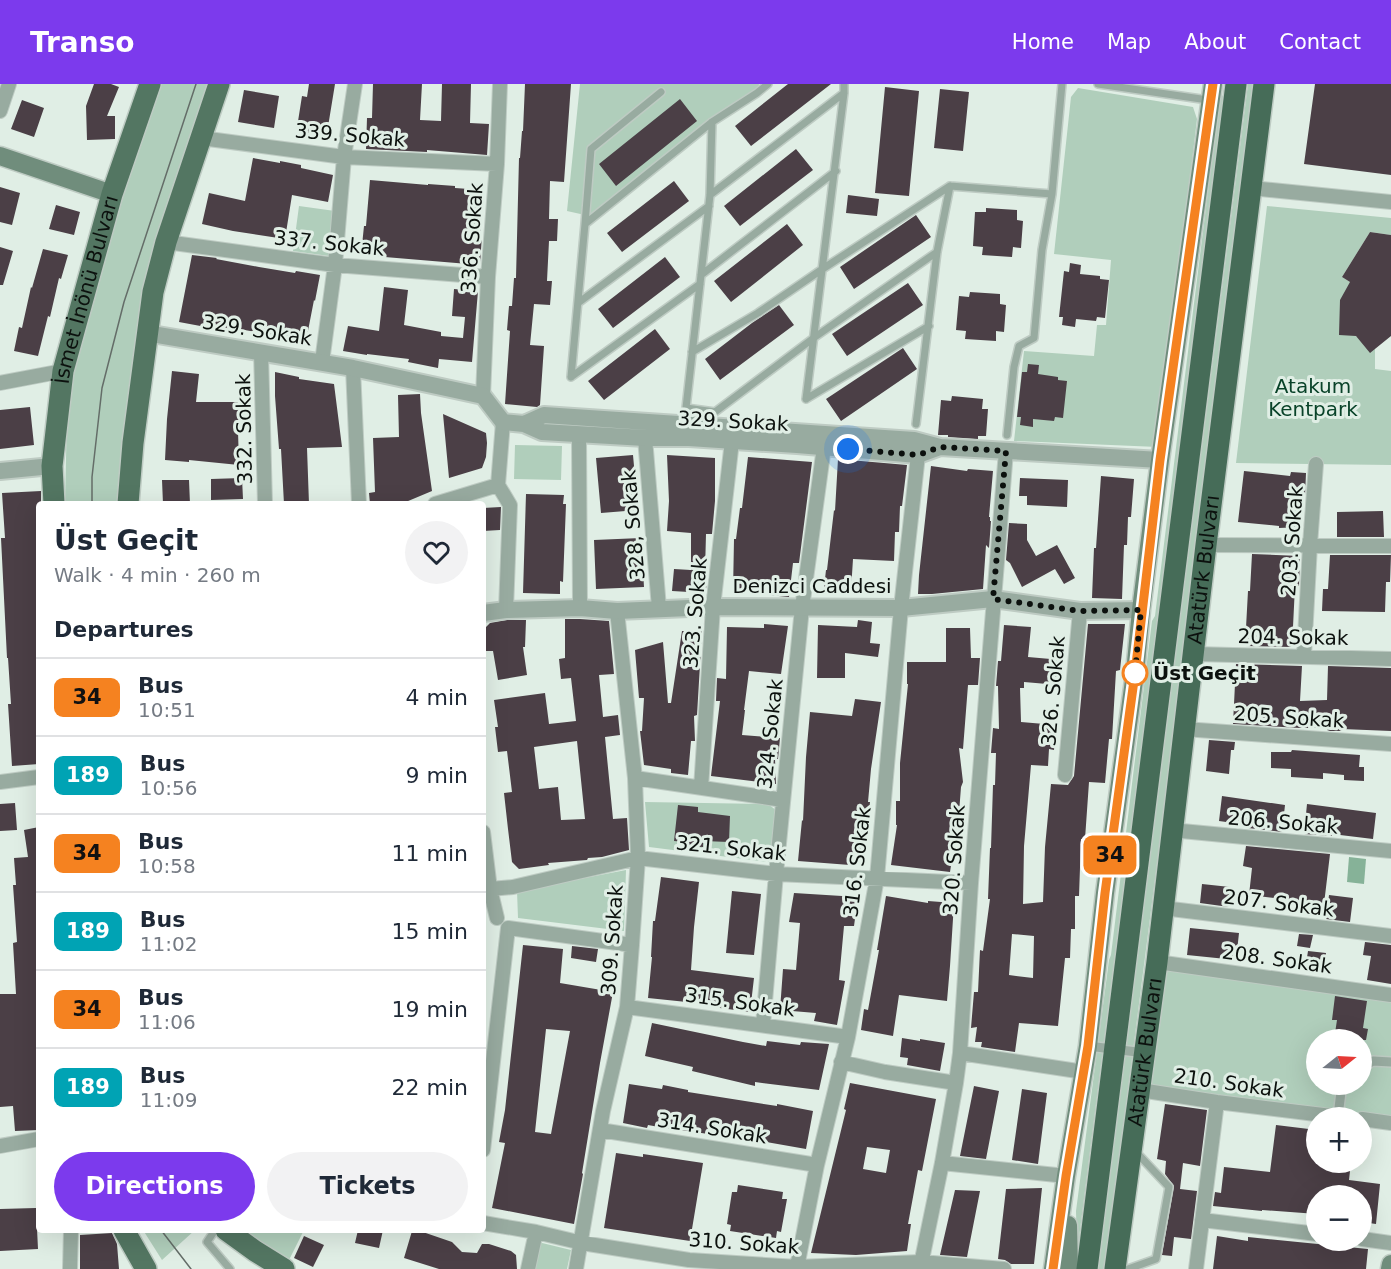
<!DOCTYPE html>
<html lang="en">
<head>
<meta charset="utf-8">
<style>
	body { margin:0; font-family:"DejaVu Sans",sans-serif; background:#f2f2f3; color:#1f2937; height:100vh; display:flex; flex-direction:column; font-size:22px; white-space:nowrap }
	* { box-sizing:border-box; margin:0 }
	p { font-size:20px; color:#747a83 }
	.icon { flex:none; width:33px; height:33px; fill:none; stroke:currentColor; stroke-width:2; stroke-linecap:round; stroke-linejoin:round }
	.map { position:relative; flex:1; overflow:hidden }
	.details { position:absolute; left:36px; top:417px; width:450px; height:732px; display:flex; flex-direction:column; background:#fff; border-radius:6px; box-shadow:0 6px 24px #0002 }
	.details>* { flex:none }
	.badge { padding:0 12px; border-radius:9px; font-size:21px; line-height:39px }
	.needle { width:39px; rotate:72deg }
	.controls { position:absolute; left:1306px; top:945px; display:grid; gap:12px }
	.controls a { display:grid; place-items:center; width:66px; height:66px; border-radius:50%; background:#fff; box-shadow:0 6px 24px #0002; font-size:30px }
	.you { position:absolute; width:30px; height:30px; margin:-15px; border:4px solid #fff; border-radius:50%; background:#1a73e8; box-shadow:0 0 0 9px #1a73e833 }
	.map>.badge { position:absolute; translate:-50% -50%; box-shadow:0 0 0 3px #fff }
	h2 { padding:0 18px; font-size:22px; line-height:54px }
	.round { display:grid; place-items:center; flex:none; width:63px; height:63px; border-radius:32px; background:#f2f2f3 }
	.head { display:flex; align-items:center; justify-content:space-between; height:102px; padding:0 18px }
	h1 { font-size:28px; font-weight:800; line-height:45px }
	.primary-button { display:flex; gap:12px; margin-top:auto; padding:12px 18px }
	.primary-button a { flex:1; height:69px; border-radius:36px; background:#7c3aed; color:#fff; font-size:24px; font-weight:800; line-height:69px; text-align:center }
	.primary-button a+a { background:#f2f2f3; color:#1f2937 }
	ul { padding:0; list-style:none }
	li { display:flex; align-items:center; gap:18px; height:78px; padding:0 18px; border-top:2px solid #e0e1e3 }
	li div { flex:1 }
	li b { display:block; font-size:22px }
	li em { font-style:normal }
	li .badge { min-width:66px; font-weight:700; text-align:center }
	header { display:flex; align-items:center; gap:36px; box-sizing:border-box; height:84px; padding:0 30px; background:#7c3aed; color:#fff }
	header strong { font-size:28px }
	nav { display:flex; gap:33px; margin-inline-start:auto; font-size:21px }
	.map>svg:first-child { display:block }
	.green { fill:#b0cebb; fill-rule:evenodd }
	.water { fill:#86b298 }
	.building { fill:#4b3f46; fill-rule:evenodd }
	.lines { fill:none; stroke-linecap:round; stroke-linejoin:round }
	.service-casing { stroke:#becbc3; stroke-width:10 }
	.pedestrian-casing { stroke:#becbc3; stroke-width:12 }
	.minor-casing { stroke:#becbc3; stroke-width:16 }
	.tertiary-casing { stroke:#becbc3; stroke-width:20 }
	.secondary-casing { stroke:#becbc3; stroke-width:21 }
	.primary-casing { stroke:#becbc3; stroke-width:24 }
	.trunk-casing { stroke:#becbc3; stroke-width:24 }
	.service { stroke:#98aba0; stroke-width:7 }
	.pedestrian { stroke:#98aba0; stroke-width:9 }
	.minor { stroke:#98aba0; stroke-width:14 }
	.tertiary { stroke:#98aba0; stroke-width:16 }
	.secondary { stroke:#708d7c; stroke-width:18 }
	.primary { stroke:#537662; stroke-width:21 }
	.trunk { stroke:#466c58; stroke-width:21 }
	.tram { stroke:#646d68; stroke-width:1.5 }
	.line-casing { stroke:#fff; stroke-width:14 }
	.line { stroke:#f58220; stroke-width:9 }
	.walk { stroke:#0c110e; stroke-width:6; stroke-dasharray:0 10.8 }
	.stop-dot { fill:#fff; stroke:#f58220; stroke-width:3 }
	.labels { text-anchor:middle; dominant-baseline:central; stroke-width:6; stroke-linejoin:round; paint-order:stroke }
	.street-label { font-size:20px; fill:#0c110e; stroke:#e0eee5 }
	.park-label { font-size:20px; fill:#094329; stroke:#e0eee5 }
	.stop-label { font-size:20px; font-weight:bold; fill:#0c110e; stroke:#e0eee5; text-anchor:start }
</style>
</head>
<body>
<header>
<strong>Transo</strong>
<nav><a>Home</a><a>Map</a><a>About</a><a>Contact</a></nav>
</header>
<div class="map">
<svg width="1391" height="1185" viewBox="0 0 1391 1185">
	<rect width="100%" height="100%" fill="#e0eee5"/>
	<path class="green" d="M160,0H214L179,104L126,420H65L67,329L72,298L89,227L128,95Z
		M580,0H759L758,6L594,133L567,127Z
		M1248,0H1257L1105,1185H1096L1101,1157Z
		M1078,4L1193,23L1197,35L1158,363L1014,357L1024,267L1094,272L1097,241H1106L1111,176L1054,170L1071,13Z
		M1220,11L1224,12L1077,1170L1076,1127L1109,876L1111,871L1152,537L1155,532Z
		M299,122L335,127L329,172L293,167Z
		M1267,122L1391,134V151L1370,148L1342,193L1350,198L1356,252L1375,265V285L1391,287V381L1236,379Z
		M515,361L562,362L561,396L514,395Z
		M645,718L768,720L777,727L773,774L769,778L649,763Z
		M626,786L624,847L518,834L517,807Z
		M1157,878L1391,911V1039L1362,1034L1348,1033L1140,1006ZM1317,956H1362V1000H1317Z
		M143,1146H195L162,1176Z
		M240,1146H304L288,1178Z
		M538,1158L571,1166L567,1185H533Z"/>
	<path class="water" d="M1349,773L1366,775L1364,800L1347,798Z"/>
	<path class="building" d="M94,0H111L119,3L107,32H115V55L87,56L86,22Z
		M309,0H335L326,55L296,50L302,12L307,13Z
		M373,0H422L420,36L441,37L442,0H471L470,39L489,40L487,71L427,66V68L366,65L367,34H372Z
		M525,0H571L564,98L550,97L549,135H558L557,157H549L547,197H552L550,221L534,220L530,261L544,262L540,321L537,323L505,320L510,247L507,246L509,222H512L514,194H516L519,74H520L522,47H523Z
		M788,0H831L751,62L735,42Z
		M1315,0H1391V91L1304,80Z
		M885,3L919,7L909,112L875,109Z
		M940,5L969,8L963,67L934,64Z
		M244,6L279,12L274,44L238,38Z
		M680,15L697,37L616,102L599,80Z
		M22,16L44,24L34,53L11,45Z
		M796,65L813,86L740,142L724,122Z
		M253,74L280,79V77L301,81V84L333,91L328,118L292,111L285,155L233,147L202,140L209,109L245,117Z
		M370,96L428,101V100L455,102V104L483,106L480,151H482L480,181L361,171L364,142H366Z
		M674,97L689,117L622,168L607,149Z
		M0,103L20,109L12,141L0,138Z
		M848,111L879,115L877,132L846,129Z
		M56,121L80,128L74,151L49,145Z
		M986,124L1017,126V136L1023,137L1021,164L1013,163L1012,173L982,171L983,163L973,162L975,128H986Z
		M916,131L931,153L854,205L840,183Z
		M787,140L803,161L731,218L714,197Z
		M1370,148L1391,151V252L1370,269L1356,252L1339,251L1340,216L1350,198L1342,193Z
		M0,163L13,167L3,201H0Z
		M43,165L68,171L61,195L59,194L50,233L48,232L38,272L14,267L19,243L22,244L31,203L32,204Z
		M192,171L217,174L216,175L259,183L295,189L296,187L320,191L315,217L314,216L306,257L239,245L238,249L179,238Z
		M665,173L680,193L613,244L598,225Z
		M1070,179L1081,181L1080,190L1100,192V195L1109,196L1105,234L1097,233L1096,237L1076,235L1075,243L1062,241L1063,233H1059L1064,187L1069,188Z
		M908,199L923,221L847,272L832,250Z
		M384,203L408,206L404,241L441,248V252L463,254L465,233L452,232L454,205L478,207L472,278L439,275L438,284L408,278L409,275L367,270V271L343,267L348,242L379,247Z
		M970,208L1000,210V220L1006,221L1004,248L996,247V257L965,255L966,247L956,246L959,212L969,213Z
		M779,221L794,241L720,296L705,275L752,239Z
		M655,245L670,265L604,316L588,297Z
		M903,264L917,285L841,337L826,315Z
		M1028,280L1039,281L1038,290L1058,293V296L1067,297L1063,334L1055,333L1054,337L1033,335V343L1020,341L1021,333H1017L1022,288H1027Z
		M172,287L199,290L196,318H240L241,347H238L239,381L189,376V378L165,376L167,335Z
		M275,288L299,293V295L334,300L342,363L307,364L309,420H284L281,365H279L275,312Z
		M420,310L421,329L432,407L401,420H370L369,409L375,408L373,354L399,353L398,311Z
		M952,312L983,315L982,325H988L986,352H978V355L948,353V351H938L941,316L951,317Z
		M30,323L34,361L0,365V326Z
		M443,330L486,349L487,359L486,373L482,384L449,394Z
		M633,371L638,426L601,429L596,374Z
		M667,371L715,374V417L712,450H706L705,487H707L706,509L672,507L674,485L691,486V449L667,447L669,417Z
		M748,373L812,378L799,479H793L789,513L768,511V508H733L734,455H736L740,424H742Z
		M838,375L907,381L902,422H900L899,448H895L894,477L853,475L851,506L824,504L826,486H827L834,426L835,427Z
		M931,382L967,387L968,385L993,387L989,433H990V437H991L989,464L986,461L983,505L932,510H918L919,491Z
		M1244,387L1290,392L1291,388L1306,389L1305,412L1299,411L1301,443L1279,444V442L1238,438Z
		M1101,392L1134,395L1131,433H1128L1127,461H1124L1122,515L1092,514L1094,464H1096Z
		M242,394L243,415L211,416V395Z
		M1020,394L1068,396L1067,423L1027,421V412H1019Z
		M162,396H189L190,420H163Z
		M41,407V420H39V680L12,682L8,620H11L8,574H7L1,454H5L2,409Z
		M526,410L564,411L563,420H566L563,498L560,497V510L523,509Z
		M501,423L500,446L483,447V424Z
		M1383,427L1384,453H1337V428Z
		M1009,439L1027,440V456L1036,472L1057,461L1075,494L1064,500L1055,485L1022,503L1010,479L1006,476Z
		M641,454L644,503L596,505L594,456Z
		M1252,470L1300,472L1299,502H1295L1292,563L1245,562L1248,507H1250Z
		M1330,471H1391L1390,498H1386L1385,528L1322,527L1323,505H1328Z
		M565,535H580L609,537L614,590L599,591L603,633L618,631L620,651L605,653L613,735L627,734L629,766L602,773L588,774L587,776L548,779L549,781L519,785L512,778L508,745L504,709L512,708L507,667L498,668L495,643H498L494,616L545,609L549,640L576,637L571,594L561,595L559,575L565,574ZM577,657L585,735L561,736L558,703L539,705L534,663Z
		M507,536H526L525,563H523L527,591L498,596L493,567H486L483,546L490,539Z
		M858,536L872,538L870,559L880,560L878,573L845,569V594H817L818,541L857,543Z
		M764,540L788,542L781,590L749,587L744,626H745L742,651L780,654L778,675H775L776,700L711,692L720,617H716L717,594L726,595L727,543L764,544Z
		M1088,540H1125L1120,586L1116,587L1112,655H1109L1105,699L1089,698L1085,755H1081L1079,812H1075V845H1071L1070,874H1065L1058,942L1019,939L1015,968L981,963L982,958H975L977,943L971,944L974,908H978L980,866L983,867L990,815H988L990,764H991L993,701H995L996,669H991L993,644L999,645L998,602H996L998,577H1001L1004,541L1031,543L1028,573L1062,576L1059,601L1024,598V604H1020L1021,638L1056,641L1054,666L1049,665L1048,682L1031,681L1024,762L1023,820L1043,818L1045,763L1051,700L1068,701L1074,692ZM1012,850L1034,852L1033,894L1009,891Z
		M946,544H970L971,574H980L978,601H968L963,665L959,664L963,698L961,703L958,742H957L950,788L891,781L897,741H896V717H900V679L908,600H907V578H946Z
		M682,547H702L697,631L694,632L695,657H691L688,691L671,689V685L644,681L640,647H642L644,614H639L635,566L663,558L668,619H671Z
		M1236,580L1302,582L1300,617L1327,616L1328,582L1391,584V647L1342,645L1341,647H1330L1327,646V644H1300L1233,640Z
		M855,615L881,618L871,685L868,718H870L868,737H867L863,782L798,777L802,736L803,737L806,673L810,628L852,632Z
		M1209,656L1235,658L1234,666H1231L1229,690L1206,687Z
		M1292,666L1360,671L1359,683H1364V697L1344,696V691L1323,689V695L1291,693V685L1271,684V668H1291Z
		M1222,712L1285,721L1282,748L1248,744V741L1219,737Z
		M15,719L17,746L0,747V720Z
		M1307,720L1376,729L1373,755L1332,750V752L1304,750Z
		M678,721L698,723V728L730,732L729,758L703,757V763L686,762V758L674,757Z
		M39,743V1046L15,1047L13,1022L0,1023V910H16L13,859L17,858L13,801H16L14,774L28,773L24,746Z
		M1246,762L1330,770L1324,820L1249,811L1252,784L1243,782Z
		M661,793L699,798L694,843L691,886L754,894L750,928L705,922L706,920L648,914L652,873H651L653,837H655Z
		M1202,800L1230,803L1229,823L1200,819Z
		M732,807L761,810L754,871L726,869Z
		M794,809L858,813L854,842H844L839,896L845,897L837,941L814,937L816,929L780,926L783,885L796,886L800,839L789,838Z
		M1329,811L1353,814L1350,838L1326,835Z
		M886,812L928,819V817L954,819L950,882L947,917L899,911L893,952L861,946L864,925L868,926L879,866H877Z
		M1190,844L1239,849L1236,876L1187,871Z
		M1299,850L1313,851L1310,864L1297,862Z
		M1365,858L1391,861V900L1367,896L1371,872L1363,871Z
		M523,861L563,865L560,899L613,908L600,979L582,1089L583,1090L574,1140L492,1124L505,1059L499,1058L505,1026ZM546,945L570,947L551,1050L535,1048Z
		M572,862L598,865L596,878L571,874Z
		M1308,867L1326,869L1325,882L1306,880Z
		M1335,912L1367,917L1363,944L1368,945L1366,956H1334L1337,936H1332Z
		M652,939L743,958L766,962L767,957L800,961L801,958L829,960L819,1006L755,998V1002L692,987L693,983L645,972Z
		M902,954L920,957V955L945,959L940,987L907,981L908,974L900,973Z
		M850,999L936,1015L922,1087L918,1086L908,1140H911L907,1167L856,1171L811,1169L846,1026L844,1025ZM867,1063L890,1066L886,1089L863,1085Z
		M629,1000L662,1005L663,1001L688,1006V1008L777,1022V1020L813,1027L806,1065L722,1050V1052L681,1046V1047L648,1041L647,1044L623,1039Z
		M974,1002L999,1007L986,1075L960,1072Z
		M1022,1005L1047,1009L1038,1080L1012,1076Z
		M1165,1020L1207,1026L1200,1082L1183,1079L1180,1105L1197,1107L1191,1155L1174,1153L1172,1172L1162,1171L1174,1102L1165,1090L1166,1077L1157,1075Z
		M1276,1041L1317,1046V1078H1351L1349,1096L1380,1100L1376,1140L1362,1138V1112H1317V1130L1262,1126V1127L1213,1122L1215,1108L1221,1109L1224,1083L1270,1088Z
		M616,1069L643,1073V1070L703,1079L690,1157L604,1144Z
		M738,1101L783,1108L782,1115H787L781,1148L777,1147L776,1154L730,1147L731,1141L727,1140L732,1108H737Z
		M1042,1104L1034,1180H1011L1005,1176L998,1175L1006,1105Z
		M955,1106L980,1107L967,1173L940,1171Z
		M36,1124L38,1165L0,1167V1125Z
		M358,1146H383L379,1164L355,1159Z
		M417,1146L452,1158L462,1168L477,1169L482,1160H489L511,1167L516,1171L517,1185H439L404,1174L412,1147Z
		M112,1149L117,1160L119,1185H80V1151Z
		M304,1152L324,1161L313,1183L294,1174Z
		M1217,1152L1248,1157V1153L1368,1165L1366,1185H1213Z"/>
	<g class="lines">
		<g class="service-casing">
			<path id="service" d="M1098,0L1208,16
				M712,38L710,111L686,324L715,328L815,253L937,168
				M710,111L844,9
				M585,140L591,65L661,8
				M701,191L836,87
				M578,219L709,122
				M692,268L758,229L824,184L950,102
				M571,293L585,140L712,38L757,9L768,0
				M571,293L700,200
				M806,315L844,9V0
				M806,315L929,242
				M916,340L937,168L950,102L1052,110
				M1007,351L1014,283L1019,262L1034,254L1042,166L1052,110L1062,0
				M215,1146L207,1158L230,1185
				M1128,1185L1156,1175L1169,1103L1136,1068"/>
		</g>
		<g class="pedestrian-casing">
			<path id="pedestrian" d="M1088,962L1145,969
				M1362,983L1373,977L1391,978
				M1338,1032L1342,1000"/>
		</g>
		<g class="minor-casing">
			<path id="minor" d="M0,27L9,0
				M201,54L344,73L497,80
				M1251,104L1391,118
				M166,158L335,181L488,193
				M261,268L265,420
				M322,278L335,181L344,73L355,0
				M353,284L359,420
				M0,299L63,287
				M483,312L488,193L497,80L500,0
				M579,350L580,524
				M645,354L659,524
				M498,401L510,421L506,526
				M435,420L498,401L503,338
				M1206,461L1391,462
				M1194,570L1391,575
				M1304,572L1310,461L1316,380
				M1184,645L1391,660
				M1065,691L1080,527
				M635,694L783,716
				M0,698L39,693
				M701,704L713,523L732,357
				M1171,746L1391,767
				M483,748L490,805L497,834
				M490,805L513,803L638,774L776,790L971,799
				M1163,824L1391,852
				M508,844L632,861
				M1157,878L1391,911
				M627,923L848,953
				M763,941L776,790L802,524L824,363
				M960,969L1084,988
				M841,978L885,988L956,999
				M1140,1006L1217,1018L1348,1034
				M1362,1035L1391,1039
				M600,1046L817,1081
				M0,1062L39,1055
				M483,1066L508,844
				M942,1079L1066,1092
				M1202,1136L1317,1150
				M483,1139L536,1148L582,1159L689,1176L797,1183L921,1178L1004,1185
				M1362,1155L1391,1159
				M797,1183L817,1081L848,953L877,794L901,524L918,371
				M70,1185L71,1146
				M528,1185L536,1148
				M576,1185L603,1027L627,923L632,861L638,774L635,694L617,527
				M920,1185L942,1079L956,999L960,969L971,799L1006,367
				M1196,1185L1217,1018"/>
		</g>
		<g class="tertiary-casing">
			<path id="tertiary" d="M146,249L353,284L483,312L503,338L524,340L542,348L645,354H689L797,361L918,371L940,363
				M524,340L544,331L914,356L940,363L1160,376
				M0,387L52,382
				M483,529L506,526L580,524L617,527L713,523L901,524L993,515L1080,527L1141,526"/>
		</g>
		<g class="secondary-casing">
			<path id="secondary" d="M0,72L112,110
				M1068,1141L1069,1185
				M1053,1185L1066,1092L1088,962L1105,809L1135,589L1141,526L1160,376L1213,0
				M1390,1185L1391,1180"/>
		</g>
		<g class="primary-casing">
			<g id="primary">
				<path id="s1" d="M54,420L52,382L63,287L112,110L150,0"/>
				<path d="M128,420L133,359L153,208L166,158L219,0"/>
				<path d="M124,1146L146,1185"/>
				<path d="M226,1146L255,1167L284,1185"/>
			</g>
		</g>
		<g class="trunk-casing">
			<g id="trunk">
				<path d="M1087,1185L1236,0"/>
				<path id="s2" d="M1115,1185L1157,878L1206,461L1264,0"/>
			</g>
		</g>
		<use href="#service" class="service"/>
		<use href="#pedestrian" class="pedestrian"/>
		<use href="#minor" class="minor"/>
		<use href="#tertiary" class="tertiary"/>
		<use href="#secondary" class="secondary"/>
		<use href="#primary" class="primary"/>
		<use href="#trunk" class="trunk"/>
		<path class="tram" d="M92,420V393L102,304L124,218L196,0
			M161,1146L191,1185"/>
	</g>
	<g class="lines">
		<g class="line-casing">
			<path id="line" d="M1053,1185L1066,1092L1088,962L1105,809L1135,589L1160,376L1213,0"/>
		</g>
		<use href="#line" class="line"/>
		<path class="walk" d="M848,365L918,371L940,363L1006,367L993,515L1080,527L1141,526L1135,589"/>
	</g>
	<circle class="stop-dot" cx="1135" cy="589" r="12"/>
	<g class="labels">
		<g class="street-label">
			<text transform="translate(350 51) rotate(5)">339. Sokak</text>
			<text transform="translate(472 154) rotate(-86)">336. Sokak</text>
			<text transform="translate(329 159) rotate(6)">337. Sokak</text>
			<text stroke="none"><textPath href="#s1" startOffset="218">İsmet İnönü Bulvarı</textPath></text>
			<text transform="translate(257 246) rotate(9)">329. Sokak</text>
			<text transform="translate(733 337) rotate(3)">329. Sokak</text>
			<text transform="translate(244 345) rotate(-91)">332. Sokak</text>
			<text transform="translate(633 441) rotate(-95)">328, Sokak</text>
			<text transform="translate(1292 457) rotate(-86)">203. Sokak</text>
			<text stroke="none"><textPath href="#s2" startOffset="705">Atatürk Bulvarı</textPath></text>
			<text x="812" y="502">Denizci Caddesi</text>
			<text transform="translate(695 529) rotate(-85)">323. Sokak</text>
			<text transform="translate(1293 553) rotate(1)">204. Sokak</text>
			<text transform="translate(1053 607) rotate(-85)">326. Sokak</text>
			<text transform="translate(1289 633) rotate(4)">205. Sokak</text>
			<text transform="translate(770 650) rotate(-84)">324. Sokak</text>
			<text transform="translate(1283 738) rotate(5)">206. Sokak</text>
			<text transform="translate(731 764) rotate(6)">321. Sokak</text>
			<text transform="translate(954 776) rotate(-86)">320. Sokak</text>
			<text transform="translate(857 778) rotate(-83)">316. Sokak</text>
			<text transform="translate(1279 819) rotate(7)">207. Sokak</text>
			<text transform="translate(612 856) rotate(-86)">309. Sokak</text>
			<text transform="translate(1277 875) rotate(8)">208. Sokak</text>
			<text transform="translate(740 918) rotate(8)">315. Sokak</text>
			<text stroke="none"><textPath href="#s2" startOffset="219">Atatürk Bulvarı</textPath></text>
			<text transform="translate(1229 999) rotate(8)">210. Sokak</text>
			<text transform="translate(712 1044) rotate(9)">314. Sokak</text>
			<text transform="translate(744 1159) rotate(4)">310. Sokak</text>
		</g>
		<g class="park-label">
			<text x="1313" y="302">Atakum<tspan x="1313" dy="23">Kentpark</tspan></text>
		</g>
		<g class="stop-label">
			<text x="1153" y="589">Üst Geçit</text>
		</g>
	</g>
</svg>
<div class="controls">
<a><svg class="needle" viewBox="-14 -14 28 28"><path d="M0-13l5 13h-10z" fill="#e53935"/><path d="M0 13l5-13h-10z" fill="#747a83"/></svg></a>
<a>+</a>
<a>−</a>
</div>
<div class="you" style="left:848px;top:365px"></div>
<b class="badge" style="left:1110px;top:771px;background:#f58220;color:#111">34</b>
<section class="details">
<div class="head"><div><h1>Üst Geçit</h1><p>Walk · 4 min · 260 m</p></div><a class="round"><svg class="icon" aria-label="heart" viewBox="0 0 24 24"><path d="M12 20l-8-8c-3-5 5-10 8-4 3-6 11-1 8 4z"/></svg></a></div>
<h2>Departures</h2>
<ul>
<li><span class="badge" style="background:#f58220;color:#111">34</span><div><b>Bus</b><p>10:51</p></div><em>4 min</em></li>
<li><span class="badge" style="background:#00a3b4;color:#fff">189</span><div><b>Bus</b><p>10:56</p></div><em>9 min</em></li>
<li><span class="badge" style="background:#f58220;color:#111">34</span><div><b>Bus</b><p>10:58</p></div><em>11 min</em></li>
<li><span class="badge" style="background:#00a3b4;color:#fff">189</span><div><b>Bus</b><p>11:02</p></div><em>15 min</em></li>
<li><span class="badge" style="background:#f58220;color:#111">34</span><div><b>Bus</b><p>11:06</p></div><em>19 min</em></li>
<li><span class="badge" style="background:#00a3b4;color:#fff">189</span><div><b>Bus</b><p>11:09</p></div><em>22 min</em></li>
</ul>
<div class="primary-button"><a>Directions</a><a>Tickets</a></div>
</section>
</div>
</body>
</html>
